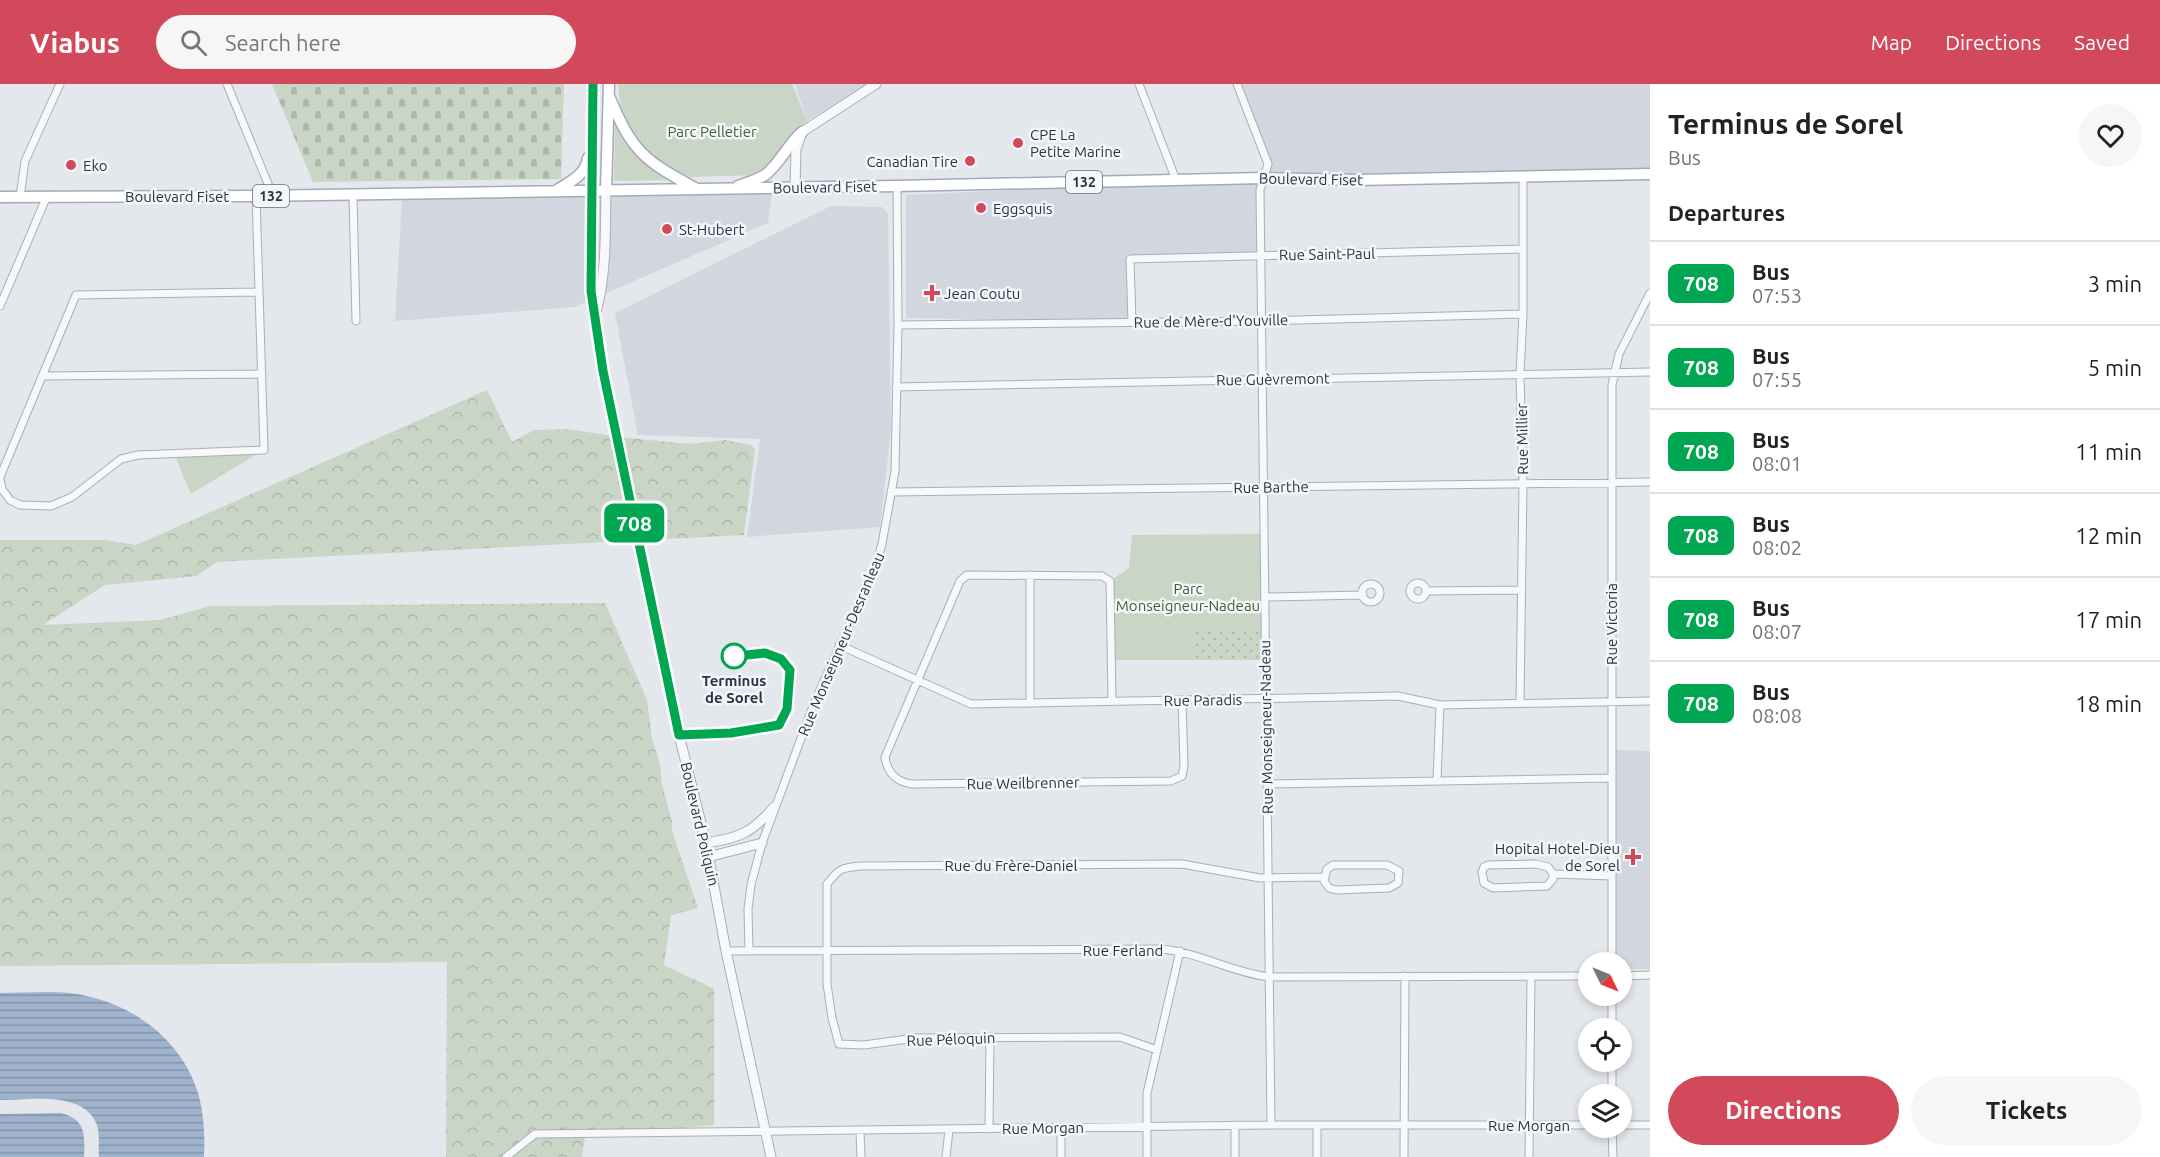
<!DOCTYPE html>
<html lang="en">
<head>
<meta charset="utf-8">
<style>
	body { margin:0; font-family:Ubuntu,sans-serif; background:#f6f6f6; color:#222; height:100vh; display:flex; flex-direction:column; font-size:22px; white-space:nowrap }
	* { box-sizing:border-box; margin:0 }
	p { font-size:20px; color:#767676 }
	.icon { flex:none; width:33px; height:33px; fill:none; stroke:currentColor; stroke-width:2; stroke-linecap:round; stroke-linejoin:round }
	.map { position:relative; flex:1; overflow:hidden }
	.panel { display:flex; flex-direction:column; background:#fff; width:510px }
	.panel>* { flex:none }
	.badge { padding:0 12px; border-radius:9px; font-size:21px; line-height:39px }
	.needle { width:39px; rotate:133deg }
	.tools { position:absolute; left:1578px; top:868px; display:grid; gap:12px }
	.tools a { display:grid; place-items:center; width:54px; height:54px; border-radius:50%; background:#fff; box-shadow:0 3px 9px #0003; font-size:30px }
	.map>.badge { position:absolute; translate:-50% -50%; box-shadow:0 0 0 3px #fff }
	h2 { padding:0 18px; font-size:22px; line-height:54px }
	.round { display:grid; place-items:center; flex:none; width:63px; height:63px; border-radius:32px; background:#f6f6f6 }
	.headline { display:flex; align-items:center; justify-content:space-between; height:102px; padding:0 18px }
	h1 { font-size:28px; font-weight:600; line-height:45px }
	.primary-button { display:flex; gap:12px; margin-top:auto; padding:12px 18px }
	.primary-button a { flex:1; height:69px; border-radius:36px; background:#d1495b; color:#fff; font-size:24px; font-weight:600; line-height:69px; text-align:center }
	.primary-button a+a { background:#f6f6f6; color:#222 }
	ul { padding:0; list-style:none }
	li { display:flex; align-items:center; gap:18px; height:84px; padding:0 18px; border-top:2px solid #e0e0e0 }
	li div { flex:1 }
	li b { display:block; font-size:22px }
	li em { font-style:normal }
	li .badge { min-width:66px; font-weight:700; text-align:center }
	header { display:flex; align-items:center; gap:36px; box-sizing:border-box; height:84px; padding:0 30px; background:#d1495b; color:#fff }
	header strong { font-size:28px }
	nav { display:flex; gap:33px; margin-inline-start:auto; font-size:21px }
	.search { width:420px; height:54px; background:#f6f6f6; display:flex; align-items:center; gap:15px; box-sizing:border-box; padding:0 21px; border-radius:33px; color:#767676; font-size:22px }
	main { display:flex; flex:1; min-height:0 }
	.map>svg:first-child { display:block }
	.built { fill:#d2d6de }
	.green { fill:#c9d6c5 }
	.forest { fill:url(#forest-crowns) }
	.cemetery { fill:url(#cemetery-stones) }
	.garden { fill:url(#garden-dots) }
	.water { fill:url(#water-rules) }
	.lines { fill:none; stroke-linecap:round; stroke-linejoin:round }
	.minor-casing { stroke:#a9aeb7; stroke-width:9 }
	.tertiary-casing { stroke:#a9aeb7; stroke-width:11 }
	.primary-casing { stroke:#a3abb8; stroke-width:13 }
	.minor { stroke:#f7f8fa; stroke-width:7 }
	.tertiary { stroke:#f7f8fa; stroke-width:9 }
	.primary { stroke:#fff; stroke-width:10 }
	.line-casing { stroke:#fff; stroke-width:14 }
	.line { stroke:#00a651; stroke-width:9 }
	.poi-dot { fill:#d1495b; stroke:#f4f6f9; stroke-width:2 }
	.stop-dot { fill:#fff; stroke:#00a651; stroke-width:3 }
	.labels { text-anchor:middle; dominant-baseline:central; stroke-width:5; stroke-linejoin:round; paint-order:stroke }
	.shield { fill:#f4f6f9; stroke:#676e7b; stroke-width:1.5 }
	.shield-label { font-size:14px; font-weight:bold; fill:#2b3445 }
	.park-label { font-size:15px; fill:#3f6138; stroke:#f4f6f9 }
	.poi-label { font-size:15px; fill:#2b3445; stroke:#f4f6f9; text-anchor:start }
	.street-label { font-size:15px; fill:#2b3445; stroke:#f4f6f9 }
	.stop-label { font-size:15px; font-weight:bold; fill:#2b3445; stroke:#f4f6f9 }
</style>
</head>
<body>
<header>
<strong>Viabus</strong>
<div class="search"><svg class="icon" aria-label="search" viewBox="0 0 24 24"><circle cx="10" cy="10" r="6"/><path d="M15 15l6 6"/></svg>Search here</div>
<nav><a>Map</a><a>Directions</a><a>Saved</a></nav>
</header>
<main>
<div class="map">
<svg width="1650" height="1073" viewBox="0 0 1650 1073">
	<defs>
		<pattern id="forest-crowns" width="20" height="18" patternUnits="userSpaceOnUse" patternTransform="scale(1.5)"><rect width="20" height="18" fill="#c9d6c5"/><path d="M2 6a3 3 0 1 1 6 0M12 15a3 3 0 1 1 6 0" fill="none" stroke="#adb8ab"/></pattern>
		<pattern id="cemetery-stones" width="16" height="16" patternUnits="userSpaceOnUse" patternTransform="scale(1.5)"><rect width="16" height="16" fill="#c9d6c5"/><path d="M2 7V4a2 2 0 0 1 4 0v3zM10 15v-3a2 2 0 0 1 4 0v3z" fill="#adb8ab"/></pattern>
		<pattern id="garden-dots" width="8" height="8" patternUnits="userSpaceOnUse" patternTransform="scale(1.5)"><rect width="8" height="8" fill="#c9d6c5"/><path d="M2 2h.1M6 6h.1" fill="none" stroke="#adb8ab" stroke-width="1.8" stroke-linecap="round"/></pattern>
		<pattern id="water-rules" width="6" height="5" patternUnits="userSpaceOnUse" patternTransform="scale(1.5)"><rect width="6" height="5" fill="#9fb4cc"/><path d="M0 2.5h6" fill="none" stroke="#8293a7"/></pattern>
	</defs>
	<rect width="100%" height="100%" fill="#e4e7ec"/>
	<path class="built" d="M795,0H867L807,37Z
		M1237,0H1650V89L1263,94L1261,172L1131,175L1132,238L906,234V111L1263,94L1268,80Z
		M772,108L768,139L574,223L395,237L402,115Z
		M831,122L882,123L888,130L891,346L880,443L747,453L760,355L638,351L615,229Z
		M1616,666L1650,667V885H1622V879H1616Z"/>
	<path class="green" d="M618,0H792L807,37L759,91L691,93L666,87L646,72L621,33Z
		M615,36L675,96L614,97Z
		M264,366L191,410L174,370Z
		M1264,450L1265,576H1111L1110,497L1129,484L1132,451Z"/>
	<path class="forest" d="M487,306L512,358L534,346L566,345L628,354L691,360L725,356L751,361L755,365L744,451L217,478L197,492L105,501L43,541L160,536L210,522L605,519L647,616L652,654L660,681L662,700L672,738V747L698,824L671,831L664,881L714,905V1041L585,1053L582,1073H446L447,878L0,882V456H106L136,461Z"/>
	<path class="cemetery" d="M272,0H564L561,95L313,98Z"/>
	<path class="garden" d="M1196,547H1258V576H1195Z"/>
	<path class="water" d="M0,909C29,909 63,905 91,913C140,925 183,960 198,1009C204,1030 205,1052 204,1073H99C98,1063 100,1050 97,1041C84,1006 29,1016 0,1016Z
		M61,1029C86,1035 85,1052 84,1073H0V1030Z"/>
	<g class="lines">
		<g class="minor-casing">
			<path id="minor" d="M227,0L273,112
				M1139,0L1176,96
				M1237,0L1268,80L1260,106L1271,1041
				M353,111L356,237
				M20,113L25,77L60,0
				M0,222L47,112
				M1132,238L1130,175L1523,165
				M898,241L1261,237L1523,230
				M42,292L262,290
				M896,303L1650,288
				M0,393L76,211L259,208
				M0,395L2,405L10,416L20,421L51,422L72,413L121,375L138,371L264,366L256,112
				M892,408L1650,398
				M1030,491V619
				M1410 507a8 8 0 1 1 16 0a8 8 0 1 1-16 0Z
				M1362 509a9 9 0 1 1 18 0a9 9 0 1 1-18 0Z
				M1426,507L1522,506
				M1265,513L1363,511
				M839,561L971,620L1398,612L1440,621L1650,617
				M1112,617L1110,497L1102,492L967,491L960,497L885,673C887,688 896,698 912,700L1171,697L1182,692L1184,682L1182,616
				M1520,619L1523,400L1520,291L1523,230V92
				M1437,697L1440,621
				M1267,700L1612,694
				M1536,780L1548,783L1553,790V795L1547,802L1493,804L1484,799L1482,788L1484,783L1488,781Z
				M1333,781H1387L1399,787L1398,799L1389,804L1336,806L1329,804L1324,797L1327,785Z
				M1553,790L1612,792
				M726,867L1159,865C1197,867 1232,889 1270,893L1588,892
				M749,867L748,825L751,801L762,759L815,617L876,481L882,460L895,387L898,241L897,102
				M1612,879V301L1619,270L1650,209
				M1622,892L1650,891
				M1612,912V945
				M1157,966L1120,953L915,954L864,961L839,960L832,934L827,900V800C840,784 840,784 861,782L1182,780L1260,794L1324,793
				M1612,978V1011
				M1235,1041V1073
				M1317,1041V1073
				M1622,1041H1650
				M1061,1044V1073
				M1612,1044L1613,1073
				M989,1045L990,953
				M860,1047L861,1073
				M506,1073L535,1050L1271,1041H1588
				M946,1073L949,1046
				M1147,1073V1009L1180,867
				M1404,1073L1405,892
				M1529,1073L1531,892"/>
		</g>
		<g class="tertiary-casing">
			<path id="tertiary" d="M795,103L796,65L802,48L876,0
				M592,107L590,187L599,264L640,469L679,651L706,759L726,867L771,1073
				M596,228C607,188 605,148 606,107
				M706,759C739,754 752,749 774,723
				M708,773L762,759"/>
		</g>
		<g class="primary-casing">
			<path id="primary" d="M609,12C632,67 643,76 695,104
				M738,102C746,99 757,96 765,91C779,81 788,60 802,48
				M557,106C571,97 585,92 588,74
				M592,107L593,0
				M606,107L609,0
				M0,113L256,112L897,102L1263,94L1357,96L1650,90"/>
		</g>
		<use href="#minor" class="minor"/>
		<use href="#tertiary" class="tertiary"/>
		<use href="#primary" class="primary"/>
	</g>
	<g class="lines">
		<g class="line-casing">
			<path id="line" d="M593,0L591,207L603,287L679,651L731,649L779,641L787,625L790,586L781,575L765,569L728,573"/>
		</g>
		<use href="#line" class="line"/>
	</g>
	<g class="poi-dot">
		<circle cx="1018" cy="59" r="6"/>
		<circle cx="970" cy="77" r="6"/>
		<circle cx="71" cy="81" r="6"/>
		<circle cx="981" cy="124" r="6"/>
		<circle cx="667" cy="145" r="6"/>
		<path d="M929 200h6v6h6v6h-6v6h-6v-6h-6v-6h6z"/>
		<path d="M1630 764h6v6h6v6h-6v6h-6v-6h-6v-6h6z"/>
	</g>
	<circle class="stop-dot" cx="734" cy="572" r="12"/>
	<g class="labels">
		<g class="shield">
			<rect x="1066" y="87" width="36" height="22" rx="4.5"/>
			<rect x="253" y="101" width="36" height="22" rx="4.5"/>
		</g>
		<g class="shield-label">
			<text x="1084" y="98">132</text>
			<text x="271" y="112">132</text>
		</g>
		<g class="park-label">
			<text x="712" y="47">Parc Pelletier</text>
			<text x="1188" y="504">Parc<tspan x="1188" dy="17">Monseigneur-Nadeau</tspan></text>
		</g>
		<g class="poi-label">
			<text x="1030" y="50">CPE La<tspan x="1030" dy="17">Petite Marine</tspan></text>
			<text x="958" y="77" text-anchor="end">Canadian Tire</text>
			<text x="83" y="81">Eko</text>
			<text x="993" y="124">Eggsquis</text>
			<text x="679" y="145">St-Hubert</text>
			<text x="944" y="209">Jean Coutu</text>
			<text x="1620" y="764" text-anchor="end">Hopital Hotel-Dieu<tspan x="1620" dy="17">de Sorel</tspan></text>
		</g>
		<g class="street-label">
			<text transform="translate(1311 95) rotate(1)">Boulevard Fiset</text>
			<text transform="translate(825 103) rotate(-1)">Boulevard Fiset</text>
			<text x="177" y="112">Boulevard Fiset</text>
			<text transform="translate(1327 170) rotate(-1)">Rue Saint-Paul</text>
			<text transform="translate(1211 237) rotate(-1)">Rue de Mère-d'Youville</text>
			<text transform="translate(1273 295) rotate(-1)">Rue Guèvremont</text>
			<text transform="translate(1522 355) rotate(-91)">Rue Millier</text>
			<text transform="translate(1271 403) rotate(-1)">Rue Barthe</text>
			<text transform="translate(1611 540) rotate(-90)">Rue Victoria</text>
			<text transform="translate(841 560) rotate(-67)">Rue Monseigneur-Desranleau</text>
			<text transform="translate(1203 616) rotate(-1)">Rue Paradis</text>
			<text transform="translate(1266 643) rotate(-91)">Rue Monseigneur-Nadeau</text>
			<text transform="translate(1023 699) rotate(-1)">Rue Weilbrenner</text>
			<text transform="translate(700 740) rotate(77)">Boulevard Poliquin</text>
			<text x="1011" y="781">Rue du Frère-Daniel</text>
			<text x="1123" y="866">Rue Ferland</text>
			<text transform="translate(951 955) rotate(-2)">Rue Péloquin</text>
			<text x="1529" y="1041">Rue Morgan</text>
			<text transform="translate(1043 1044) rotate(-1)">Rue Morgan</text>
		</g>
		<g class="stop-label">
			<text x="734" y="596">Terminus<tspan x="734" dy="17">de Sorel</tspan></text>
		</g>
	</g>
</svg>
<div class="tools">
<a><svg class="needle" viewBox="-14 -14 28 28"><path d="M0-13l5 13h-10z" fill="#e53935"/><path d="M0 13l5-13h-10z" fill="#767676"/></svg></a>
<a><svg class="icon" aria-label="locate" viewBox="0 0 24 24"><circle cx="12" cy="12" r="6"/><path d="M12 2v4M12 18v4M2 12h4M18 12h4"/></svg></a>
<a><svg class="icon" aria-label="layers" viewBox="0 0 24 24"><path d="M12 4l9 5-9 5-9-5zM3 14l9 5 9-5"/></svg></a>
</div>
<b class="badge" style="left:634px;top:439px;background:#00a651;color:#fff">708</b>
</div>
<section class="panel">
<div class="headline"><div><h1>Terminus de Sorel</h1><p>Bus</p></div><a class="round"><svg class="icon" aria-label="heart" viewBox="0 0 24 24"><path d="M12 20l-8-8c-3-5 5-10 8-4 3-6 11-1 8 4z"/></svg></a></div>
<h2>Departures</h2>
<ul>
<li><span class="badge" style="background:#00a651;color:#fff">708</span><div><b>Bus</b><p>07:53</p></div><em>3 min</em></li>
<li><span class="badge" style="background:#00a651;color:#fff">708</span><div><b>Bus</b><p>07:55</p></div><em>5 min</em></li>
<li><span class="badge" style="background:#00a651;color:#fff">708</span><div><b>Bus</b><p>08:01</p></div><em>11 min</em></li>
<li><span class="badge" style="background:#00a651;color:#fff">708</span><div><b>Bus</b><p>08:02</p></div><em>12 min</em></li>
<li><span class="badge" style="background:#00a651;color:#fff">708</span><div><b>Bus</b><p>08:07</p></div><em>17 min</em></li>
<li><span class="badge" style="background:#00a651;color:#fff">708</span><div><b>Bus</b><p>08:08</p></div><em>18 min</em></li>
</ul>
<div class="primary-button"><a>Directions</a><a>Tickets</a></div>
</section>
</main>
</body>
</html>
